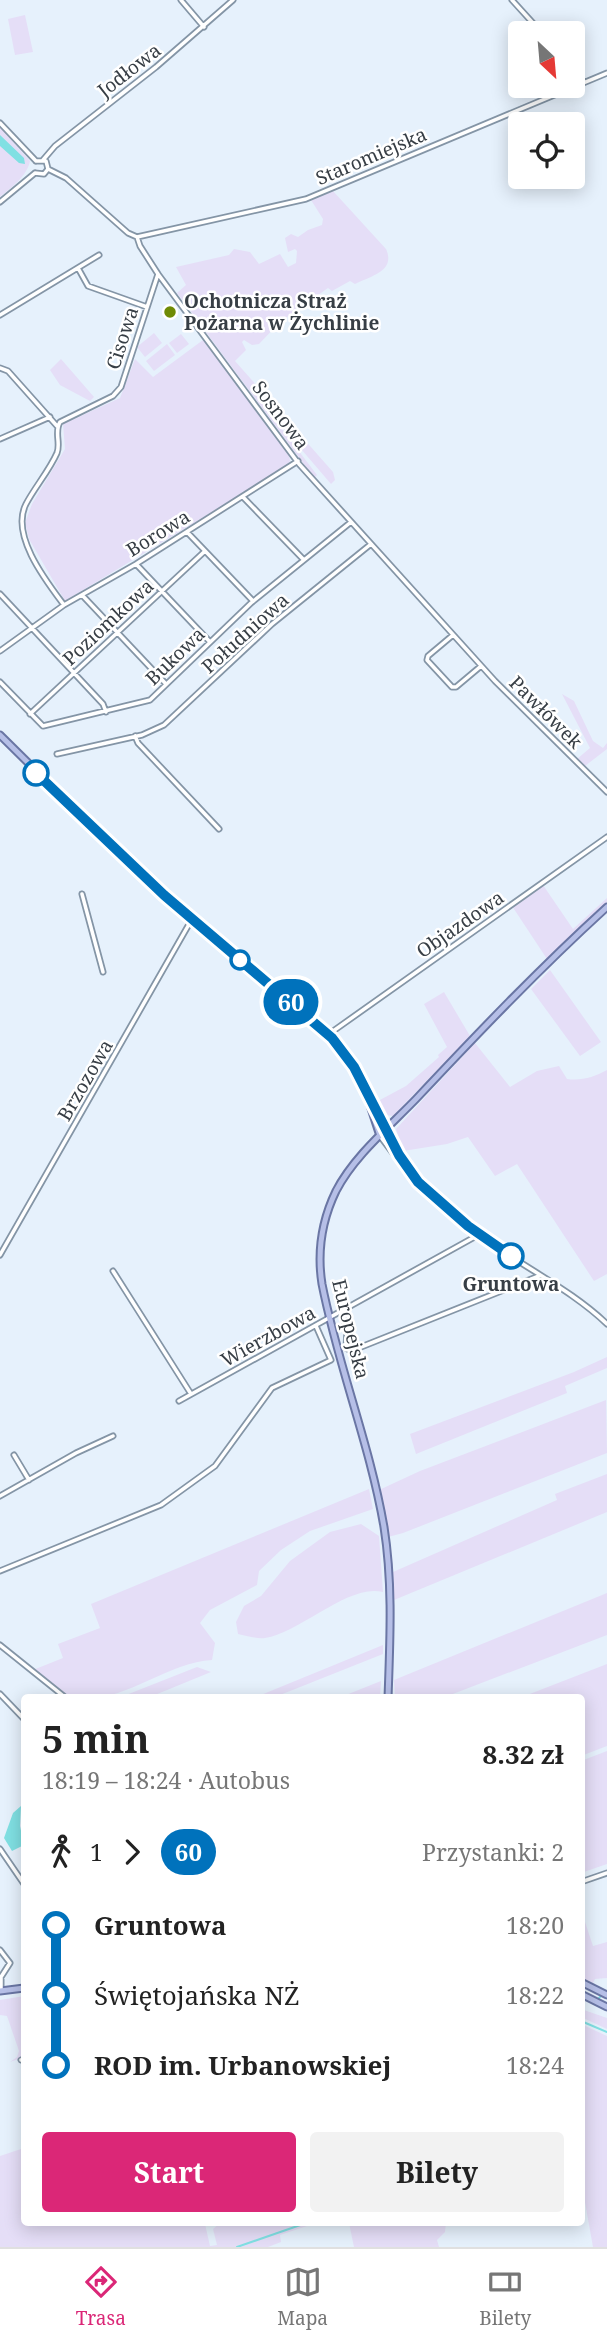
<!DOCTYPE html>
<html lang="pl">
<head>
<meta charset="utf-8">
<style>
	body { margin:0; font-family:"Noto Serif",serif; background:#f2f2f2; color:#222; height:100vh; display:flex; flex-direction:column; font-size:26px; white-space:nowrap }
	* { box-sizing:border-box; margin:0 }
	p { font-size:23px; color:#767676 }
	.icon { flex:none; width:38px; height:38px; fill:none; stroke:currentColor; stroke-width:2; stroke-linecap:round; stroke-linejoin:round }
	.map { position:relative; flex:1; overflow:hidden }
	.details { position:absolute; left:21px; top:1694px; width:564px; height:532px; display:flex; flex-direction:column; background:#fff; border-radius:7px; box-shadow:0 4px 18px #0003 }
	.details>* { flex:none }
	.badge { padding:0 14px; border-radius:23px; font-size:24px; line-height:46px }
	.needle { width:46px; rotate:154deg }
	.fabs { position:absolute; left:508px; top:21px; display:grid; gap:14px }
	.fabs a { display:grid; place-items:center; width:77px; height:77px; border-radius:7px; background:#fff; box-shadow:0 4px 18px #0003; font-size:35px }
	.map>.badge { position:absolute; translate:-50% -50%; box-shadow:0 0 0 4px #fff }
	.legs { display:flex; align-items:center; gap:10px; height:77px; padding:0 21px; font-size:23px }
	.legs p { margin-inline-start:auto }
	.overview { display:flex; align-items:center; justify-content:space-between; height:119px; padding:0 21px }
	h1 { font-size:38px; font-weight:700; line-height:52px }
	.button { display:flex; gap:14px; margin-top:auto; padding:14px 21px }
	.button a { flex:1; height:80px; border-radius:7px; background:#db2777; color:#fff; font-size:28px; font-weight:700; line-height:80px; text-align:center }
	.button a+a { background:#f2f2f2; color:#222 }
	ul { padding:0 21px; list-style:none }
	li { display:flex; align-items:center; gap:24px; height:70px; font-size:26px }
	li i { display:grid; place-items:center; width:10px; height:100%; margin:0 9px; background:currentColor }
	li i::after { content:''; width:18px; height:18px; margin:-9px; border:5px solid; border-radius:50%; background:#fff }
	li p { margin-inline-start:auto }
	li:first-child i { background:linear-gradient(#0000 50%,currentColor 0) }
	li:last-child i { background:linear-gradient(currentColor 50%,#0000 0) }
	.menu { display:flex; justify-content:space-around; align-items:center; height:98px; border-top:2px solid #e0e0e0; background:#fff; font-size:19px; color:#767676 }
	.menu a { display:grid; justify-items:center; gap:4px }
	.menu .active { color:#db2777 }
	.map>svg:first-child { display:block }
	.green { fill:#e5def7 }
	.water { fill:#80e0e3 }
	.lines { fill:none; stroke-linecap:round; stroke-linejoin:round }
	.stream { stroke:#80e0e3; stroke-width:2 }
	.minor-casing { stroke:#8495a6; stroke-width:7 }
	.major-casing { stroke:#6a76a4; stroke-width:9 }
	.minor { stroke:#fff; stroke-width:3.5 }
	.major { stroke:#b6bfe7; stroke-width:5 }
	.line-1-casing { stroke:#fff; stroke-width:16 }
	.line-1 { stroke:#0072bc; stroke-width:10 }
	.poi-dot { fill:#6f8b05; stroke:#fff; stroke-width:2.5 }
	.stop-1-dot { fill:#fff; stroke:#0072bc; stroke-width:3.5 }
	.labels { text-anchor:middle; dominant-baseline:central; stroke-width:5; stroke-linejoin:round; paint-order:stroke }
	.street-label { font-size:19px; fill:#373e45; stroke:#fff }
	.poi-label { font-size:19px; font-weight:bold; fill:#373e45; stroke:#fff; text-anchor:start }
	.stop-label { font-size:19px; font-weight:bold; fill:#373e45; stroke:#fff }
</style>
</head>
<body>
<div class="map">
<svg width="607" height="2247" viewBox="0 0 607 2247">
	<rect width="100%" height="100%" fill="#e6f1fc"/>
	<path class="green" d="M25,15L33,52L15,55L8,19Z
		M0,127L30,161C27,176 12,187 0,197Z
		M333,191L386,249C396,271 371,276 355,284L350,281L332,291L328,288L280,322L259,344L252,345L244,340L242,342L246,350L235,361L333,472L335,480L331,484L283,428L282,429L317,475L314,478L177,293L186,285L176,267L229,255L234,249L250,252L259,264L280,254L288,267L296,263L297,251L295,249L288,252L285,238L291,234L298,237L308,230L322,225L323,219L311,200Z
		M154,333L162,343L145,357L137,347Z
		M181,334L189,344L177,353L169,343Z
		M203,340L289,455L290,461L288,466L65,601L29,539L25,523L32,504L65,449L63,424L120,398L135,359L153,377Z
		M167,344L175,355L154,371L146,361Z
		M61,359L94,397L90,401L60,385L50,370Z
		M562,694L574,701L593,741L603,748L607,743V749L585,766L577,759L590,748Z
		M543,885L573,929L607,898V902L547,959L512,906Z
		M550,970L601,1042L580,1056L531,989Z
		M444,992L470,1036L393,1116L386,1115L378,1101L406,1086L439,1057L438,1055L447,1047L424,1004Z
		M475,1043L510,1087L537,1071L559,1066L567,1079C582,1081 594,1077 607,1070V1274L594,1281L517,1164L495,1176L468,1137L447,1144L403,1151L396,1129Z
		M607,1357V1368L565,1386L567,1393L416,1454L410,1434L574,1372Z
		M606,1400L607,1453L403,1533L388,1537L379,1490L420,1471Z
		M607,1474V1512L394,1600L393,1572L557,1500L555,1494Z
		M369,1489L373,1509L310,1531L281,1550L259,1571L257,1585L210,1610L200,1623L215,1643L212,1660C166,1662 118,1708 72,1697C62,1695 42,1677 33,1670L63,1658L58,1644L100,1628L91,1604Z
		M361,1524L379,1536L383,1592C349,1583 301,1632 265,1638C257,1639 246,1636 238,1634L236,1622L244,1606L261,1596L290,1561L330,1532Z
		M607,1593V1635L445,1697H395L394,1680Z
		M383,1645V1654L275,1697H256Z
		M607,1664V1746L581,1756V1698L522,1697Z
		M197,1667L211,1672L150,1697H121Z
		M381,1681L380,1697H341Z
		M607,1751V1864L581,1873V1761Z
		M581,1916H583L593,1946L607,1942V1978L595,1979L593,1983L581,1978Z
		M24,1996V2057L10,2062L17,2057L19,2051L7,2016L0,2015V2000Z
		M581,2009L607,2018V2029L581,2017Z
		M581,2024L607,2036V2247H593L581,2180Z
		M24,2148V2222H186L187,2225L201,2223L205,2224L210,2246L217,2245L213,2229L220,2223H316L280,2235L281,2242L268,2247H0V2156Z
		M349,2223V2222L446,2223L445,2232L437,2240L439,2247H354Z"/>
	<path class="water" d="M0,135L24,158L25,164L19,163L0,146Z
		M21,1806L20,1826L24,1845L12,1851L4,1838L13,1813Z"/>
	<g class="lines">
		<path class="stream" d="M599,1998L601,1996
			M581,2021L607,2032
			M237,2247L309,2222"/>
		<g class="minor-casing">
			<path id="minor" d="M181,0L204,27
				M512,0L542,33
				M572,68L584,82
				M0,123L36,161
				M43,160L55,146L156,67L233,0
				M36,161H46L48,169
				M48,169L66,178L128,233L137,237L140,246L158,274L299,464L495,681L607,792
				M35,173L44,174L48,169
				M0,202L35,173
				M137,237L306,199L607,73
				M78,268L88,286L147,307
				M0,315L99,255
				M0,368L8,371L57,426
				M0,439L50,417
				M243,497L304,560
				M187,532L253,601
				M136,564L210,642
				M0,594L103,704L106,712
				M82,595L166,684
				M64,605C46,581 10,535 26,504C35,487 49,471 57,453C61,443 54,432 60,422L113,396L121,387L158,274
				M453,635L428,656L427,660L452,687H456L481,666
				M0,651L64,605L136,564L298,461
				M0,682L43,726L150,700L251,603L351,522
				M30,714L205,551
				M135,736L138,743L219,829
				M57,754L142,735L164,725L272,624L371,544
				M82,894L103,972
				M329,1034L607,837
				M386,1130L402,1160L414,1176
				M380,1136C415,1186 464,1225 515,1259C546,1279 580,1298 607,1324
				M0,1255L192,919
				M113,1271L191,1394
				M342,1311L347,1330L346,1348L351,1351L539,1276
				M179,1401L480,1234
				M14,1455L29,1480
				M0,1496L76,1453L113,1436
				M0,1571L161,1505L215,1466L272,1388L331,1360L316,1326
				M0,1645L66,1698
				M0,1694L24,1719
				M0,1849L24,1884
				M581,1882L607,1873
				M0,1950L10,1963L1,1977V1991
				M21,2060L24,2059"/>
		</g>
		<g class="major-casing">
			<path id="major" d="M0,735L150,883L329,1034L354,1067L386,1130
				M366,1093L380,1136
				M388,1698C390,1640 393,1584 384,1527C370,1445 338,1366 322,1284C317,1252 322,1220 336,1191C354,1156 389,1127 416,1099C478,1033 540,968 607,907
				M581,1982L607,1995
				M0,1991L24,1988
				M581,1994L607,2007"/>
		</g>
		<use href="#minor" class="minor"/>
		<use href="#major" class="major"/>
	</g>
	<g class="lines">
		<g class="line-1-casing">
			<path id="line-1" d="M36,773L164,895L332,1038L354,1067L399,1155L418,1182L468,1226L511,1256"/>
		</g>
		<use href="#line-1" class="line-1"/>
	</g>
	<circle class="poi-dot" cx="170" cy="312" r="7"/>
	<g class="stop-1-dot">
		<circle cx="36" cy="773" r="12"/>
		<circle cx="240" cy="960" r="9"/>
		<circle cx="511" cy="1256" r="12"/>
	</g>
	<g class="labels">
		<g class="street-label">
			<text transform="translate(129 70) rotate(-38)">Jodłowa</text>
			<text transform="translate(371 156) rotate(-23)">Staromiejska</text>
			<text transform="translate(122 338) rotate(-72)">Cisowa</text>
			<text transform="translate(281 415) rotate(53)">Sosnowa</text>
			<text transform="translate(158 533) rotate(-32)">Borowa</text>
			<text transform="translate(108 622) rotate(-43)">Poziomkowa</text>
			<text transform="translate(245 633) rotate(-42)">Południowa</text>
			<text transform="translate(175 656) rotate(-44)">Bukowa</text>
			<text transform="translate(546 712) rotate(45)">Pawłówek</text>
			<text transform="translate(460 924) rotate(-35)">Objazdowa</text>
			<text transform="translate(85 1080) rotate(-60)">Brzozowa</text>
			<text transform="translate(351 1329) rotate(76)">Europejska</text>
			<text transform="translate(268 1336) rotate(-29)">Wierzbowa</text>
		</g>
		<g class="poi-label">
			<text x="184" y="301">Ochotnicza Straż<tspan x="184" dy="22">Pożarna w Żychlinie</tspan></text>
		</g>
		<g class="stop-label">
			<text x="511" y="1284">Gruntowa</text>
		</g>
	</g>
</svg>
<div class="fabs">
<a><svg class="needle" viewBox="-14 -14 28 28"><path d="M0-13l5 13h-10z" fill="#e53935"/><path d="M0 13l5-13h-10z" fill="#767676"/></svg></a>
<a><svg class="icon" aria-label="locate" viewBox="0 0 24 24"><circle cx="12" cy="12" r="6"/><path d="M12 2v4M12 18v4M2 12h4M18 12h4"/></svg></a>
</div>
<b class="badge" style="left:291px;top:1002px;background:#0072bc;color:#fff">60</b>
<section class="details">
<div class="overview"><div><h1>5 min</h1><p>18:19 – 18:24 · Autobus</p></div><b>8.32 zł</b></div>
<div class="legs"><svg class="icon" aria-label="walk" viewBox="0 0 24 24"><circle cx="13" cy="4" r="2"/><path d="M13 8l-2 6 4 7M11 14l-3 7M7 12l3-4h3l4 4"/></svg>1<svg class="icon" aria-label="forward" viewBox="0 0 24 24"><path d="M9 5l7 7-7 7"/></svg><b class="badge" style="background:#0072bc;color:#fff">60</b><p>Przystanki: 2</p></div>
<ul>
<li><i style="color:#0072bc"></i><b>Gruntowa</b><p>18:20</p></li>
<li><i style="color:#0072bc"></i><span>Świętojańska NŻ</span><p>18:22</p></li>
<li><i style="color:#0072bc"></i><b>ROD im. Urbanowskiej</b><p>18:24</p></li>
</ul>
<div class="button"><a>Start</a><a>Bilety</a></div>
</section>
</div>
<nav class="menu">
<a class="active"><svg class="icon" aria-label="directions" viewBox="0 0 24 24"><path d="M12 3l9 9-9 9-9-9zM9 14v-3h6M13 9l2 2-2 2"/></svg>Trasa</a>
<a><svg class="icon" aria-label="map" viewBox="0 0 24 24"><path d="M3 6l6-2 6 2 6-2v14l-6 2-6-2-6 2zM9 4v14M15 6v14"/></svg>Mapa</a>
<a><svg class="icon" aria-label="tickets" viewBox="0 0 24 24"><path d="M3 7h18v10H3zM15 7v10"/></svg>Bilety</a>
</nav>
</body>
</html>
